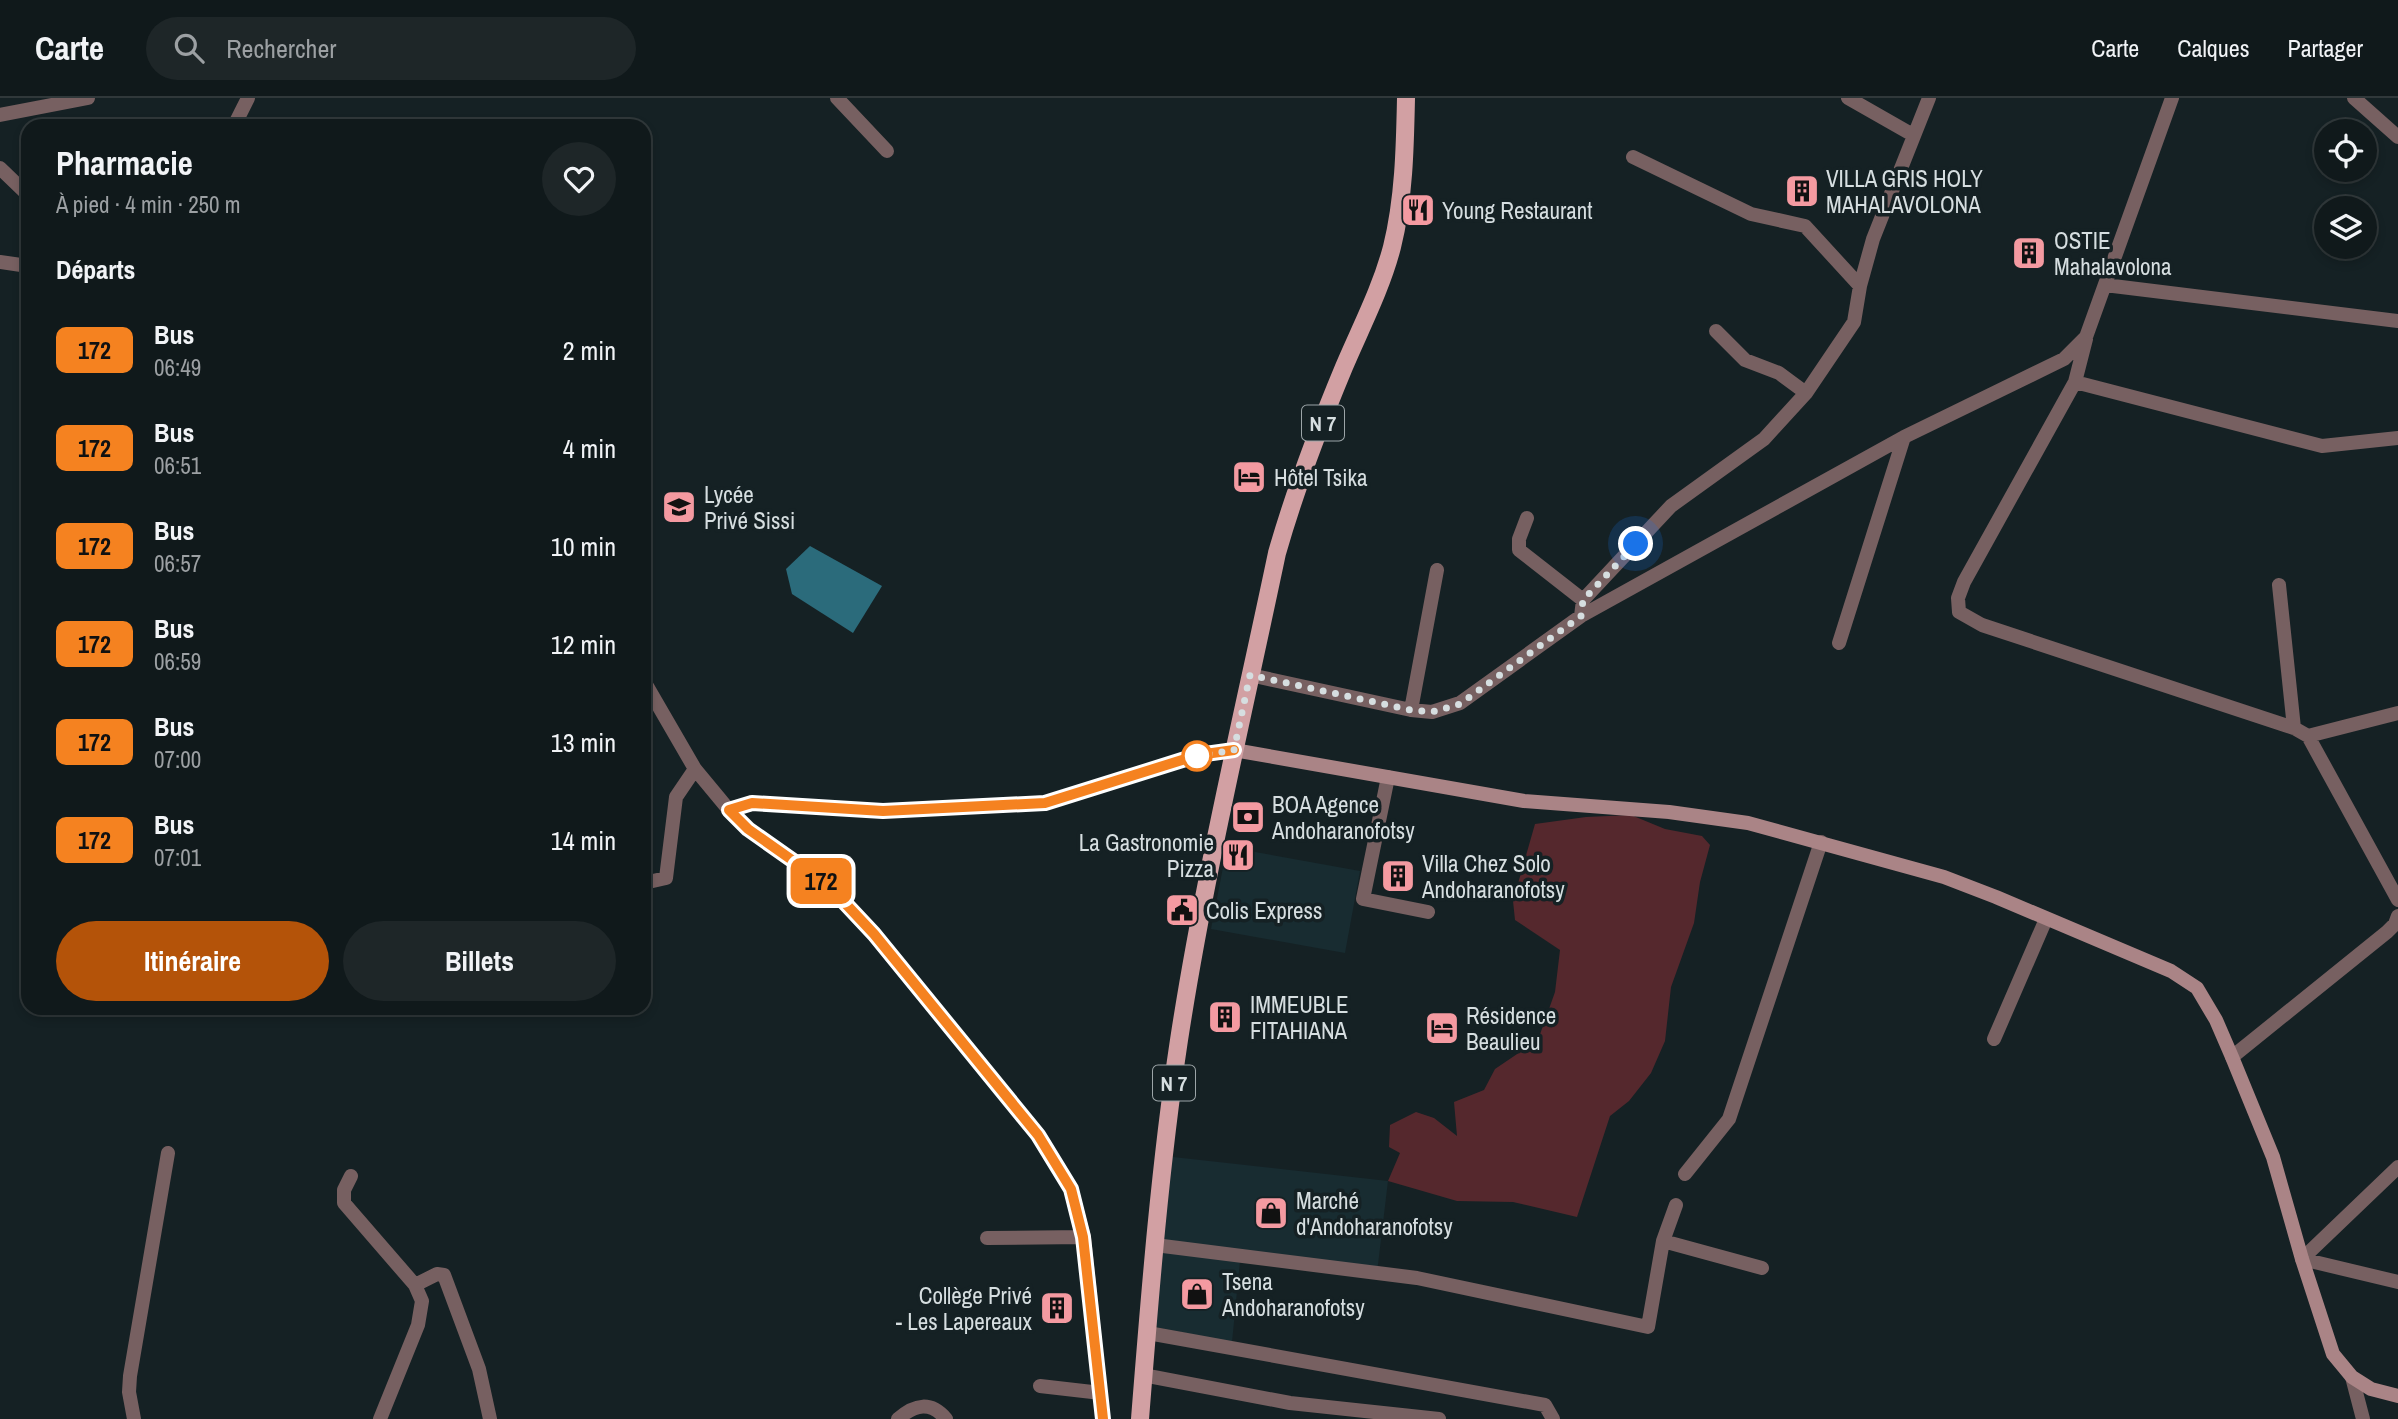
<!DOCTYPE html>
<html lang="fr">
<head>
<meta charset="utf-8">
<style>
	body { margin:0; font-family:"Archivo Narrow",sans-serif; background:#1e2628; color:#f1f3f6; height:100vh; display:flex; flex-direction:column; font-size:26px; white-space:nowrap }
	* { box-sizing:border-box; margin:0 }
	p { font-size:23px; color:#9ca0a3 }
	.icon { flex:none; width:38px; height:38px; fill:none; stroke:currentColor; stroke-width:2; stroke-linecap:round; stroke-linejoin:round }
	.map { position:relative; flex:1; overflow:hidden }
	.sheet { position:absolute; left:21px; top:21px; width:630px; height:896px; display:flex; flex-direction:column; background:#10191b; border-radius:21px; box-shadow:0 4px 10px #0003,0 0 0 2px #30383a }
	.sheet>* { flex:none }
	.badge { padding:0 14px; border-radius:10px; font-size:24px; line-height:46px }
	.buttons { position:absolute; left:2314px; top:21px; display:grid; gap:14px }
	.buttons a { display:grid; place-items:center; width:63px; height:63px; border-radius:50%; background:#10191b; box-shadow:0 4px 10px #0003,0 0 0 2px #30383a; font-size:35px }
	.you { position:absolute; width:35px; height:35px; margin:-18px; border:5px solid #fff; border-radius:50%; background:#1a73e8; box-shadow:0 0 0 10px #1a73e833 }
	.map>.badge { position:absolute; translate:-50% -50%; box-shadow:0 0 0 4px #fff }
	h2 { padding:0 35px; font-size:26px; line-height:63px }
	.round { display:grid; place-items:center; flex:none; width:74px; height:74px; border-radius:37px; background:#1e2628 }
	.summary { display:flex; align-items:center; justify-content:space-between; height:119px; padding:0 35px }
	h1 { font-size:33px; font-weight:700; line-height:52px }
	.action { display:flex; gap:14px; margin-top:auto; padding:14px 35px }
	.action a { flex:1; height:80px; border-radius:42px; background:#b45309; color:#fff; font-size:28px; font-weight:700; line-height:80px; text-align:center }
	.action a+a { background:#1e2628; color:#f1f3f6 }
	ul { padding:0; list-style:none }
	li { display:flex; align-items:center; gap:21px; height:98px; padding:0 35px }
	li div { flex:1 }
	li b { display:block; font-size:26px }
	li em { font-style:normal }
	li .badge { min-width:77px; font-weight:700; text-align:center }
	header { display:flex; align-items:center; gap:42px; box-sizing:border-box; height:98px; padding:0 35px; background:#10191b; border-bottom:2px solid #30383a }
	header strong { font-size:33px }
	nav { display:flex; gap:38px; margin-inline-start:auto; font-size:24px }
	.search { width:490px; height:63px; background:#1e2628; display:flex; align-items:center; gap:18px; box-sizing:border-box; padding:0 24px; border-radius:38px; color:#9ca0a3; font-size:26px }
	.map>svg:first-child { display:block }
	.built { fill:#182c31 }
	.green { fill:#55282d }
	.water { fill:#2b6b7b }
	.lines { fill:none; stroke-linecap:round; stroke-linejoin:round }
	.street { stroke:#776061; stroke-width:14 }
	.secondary { stroke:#aa8486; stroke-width:14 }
	.primary { stroke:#d2a0a3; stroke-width:18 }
	.line-casing { stroke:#fff; stroke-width:16 }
	.line { stroke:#f58220; stroke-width:10 }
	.walk { stroke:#d6dee0; stroke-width:7; stroke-dasharray:0 12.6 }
	.stop-dot { fill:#fff; stroke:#f58220; stroke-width:3.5 }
	.labels { text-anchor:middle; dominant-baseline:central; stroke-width:7; stroke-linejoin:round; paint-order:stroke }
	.shield { fill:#152124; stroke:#9ca5a8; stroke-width:2 }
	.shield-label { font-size:21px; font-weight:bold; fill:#d6dee0 }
	.poi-label { font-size:23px; fill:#d6dee0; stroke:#152124; text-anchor:start }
</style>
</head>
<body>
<header>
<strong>Carte</strong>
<div class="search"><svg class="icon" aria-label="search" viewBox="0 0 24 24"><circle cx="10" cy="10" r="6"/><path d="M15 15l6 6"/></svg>Rechercher</div>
<nav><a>Carte</a><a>Calques</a><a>Partager</a></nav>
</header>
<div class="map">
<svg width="2398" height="1321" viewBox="0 0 2398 1321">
	<rect width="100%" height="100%" fill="#152124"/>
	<path class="built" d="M1227,749L1360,773L1345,855L1211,831Z
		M1164,1058L1388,1083L1377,1175L1155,1147Z
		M1160,1154L1240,1163L1232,1244L1155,1229Z"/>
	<path class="green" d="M1631,717L1665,731L1702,738L1710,747L1700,784L1694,825L1671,889L1665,943L1651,975L1629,1003L1610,1018L1577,1119L1513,1104L1457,1103L1388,1083L1400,1055L1389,1049L1390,1027L1416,1014L1434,1020L1457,1038L1454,1004L1484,992L1495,971L1538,942L1555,894L1560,852L1515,822L1513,803L1535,726L1586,719Z"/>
	<path class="water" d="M810,448L882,488L853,535L792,496L786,471Z"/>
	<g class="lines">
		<path class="street" d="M837,0L887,53
			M1848,0L1913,37
			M2354,0L2398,39
			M0,17L88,0
			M234,28L248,0
			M1633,59L1751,116L1805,128L1860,188
			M0,70L28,97
			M0,164L28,168
			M2105,187L2398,223
			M1716,233L1745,262L1779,275L1806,295
			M2086,241L2075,284L1964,484L1958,500L1959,514L1982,527L2294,630L2308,638L2398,615
			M2075,284L2322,348L2398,340
			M1527,420L1519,441V452L1583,502
			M2279,487L2294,630
			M1581,518L1583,502L1671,408L1764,341L1806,295L1854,224L1860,188L1873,141L1929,0
			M1839,545L1904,339
			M1250,577L1411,612L1432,614L1460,605L1581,518L1904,339L2064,261L2086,239L2172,0
			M644,583L695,671L729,712L748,731L829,788L874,837L1038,1037L1071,1091L1084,1139L1103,1321
			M1411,612L1437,472
			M2308,638L2398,802
			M1388,679L1363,801L1428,814
			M729,712L752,705L883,713L1045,705L1198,657L1234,652
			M644,785L666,780L676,699L695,671
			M1994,941L2046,821
			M2232,959L2387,834L2395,826L2398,818
			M2398,1069L2302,1161L2398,1184
			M1685,1076L1729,1021L1821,744
			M351,1078L344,1092V1105L415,1187L422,1203L418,1227L380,1321
			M987,1140L1084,1139
			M1663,1143L1762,1170
			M1155,1147L1417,1180L1648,1229L1663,1143L1676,1107
			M415,1187L437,1176L444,1177L479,1271L490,1321
			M1148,1235L1545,1307L1553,1321
			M1143,1277L1290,1305L1439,1321
			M2352,1279L2363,1321
			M1040,1288L1101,1295
			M134,1321L129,1294L130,1278L168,1055
			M898,1321C915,1306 931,1303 946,1321"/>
		<path class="secondary" d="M1234,652L1524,703L1669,714L1748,725L1944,779L1996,799L2171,873L2197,890L2216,922L2232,959L2273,1059L2302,1161L2333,1256L2352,1279L2371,1291L2398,1298"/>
		<path class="primary" d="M1140,1321C1150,1195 1160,1068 1179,942C1204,779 1243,617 1277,455C1295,392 1319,329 1344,269C1361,229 1381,191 1392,149C1404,101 1405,49 1406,0"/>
	</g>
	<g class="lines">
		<g class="line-casing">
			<path id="line" d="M1103,1321L1083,1139L1071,1091L1038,1037L874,836L829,788L748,731L729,712L752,705L883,713L1045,705L1198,657L1234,652"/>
		</g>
		<use href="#line" class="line"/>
		<path class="walk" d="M1197,658L1234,652L1250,577L1411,612L1432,614L1460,606L1581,518L1583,502L1636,446"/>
	</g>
	<defs>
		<g id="building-square" transform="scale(1.75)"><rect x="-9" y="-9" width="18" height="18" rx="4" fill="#f49aa1" stroke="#152124"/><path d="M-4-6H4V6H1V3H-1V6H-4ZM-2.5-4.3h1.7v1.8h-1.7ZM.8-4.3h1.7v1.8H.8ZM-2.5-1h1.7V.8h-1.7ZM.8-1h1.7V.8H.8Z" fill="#111"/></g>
		<g id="restaurant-square" transform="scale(1.75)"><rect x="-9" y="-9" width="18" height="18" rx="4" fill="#f49aa1" stroke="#152124"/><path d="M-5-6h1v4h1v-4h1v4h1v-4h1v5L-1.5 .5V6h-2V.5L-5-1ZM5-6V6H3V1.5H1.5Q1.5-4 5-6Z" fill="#111"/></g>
		<g id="hotel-square" transform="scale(1.75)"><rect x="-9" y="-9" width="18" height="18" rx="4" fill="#f49aa1" stroke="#152124"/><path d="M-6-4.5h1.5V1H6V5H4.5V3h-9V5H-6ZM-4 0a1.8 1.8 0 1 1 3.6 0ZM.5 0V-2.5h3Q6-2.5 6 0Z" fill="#111"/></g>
		<g id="school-square" transform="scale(1.75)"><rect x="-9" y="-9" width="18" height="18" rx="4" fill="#f49aa1" stroke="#152124"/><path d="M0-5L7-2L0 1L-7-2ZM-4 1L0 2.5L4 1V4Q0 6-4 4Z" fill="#111"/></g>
		<g id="bank-square" transform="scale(1.75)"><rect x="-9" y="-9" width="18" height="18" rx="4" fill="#f49aa1" stroke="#152124"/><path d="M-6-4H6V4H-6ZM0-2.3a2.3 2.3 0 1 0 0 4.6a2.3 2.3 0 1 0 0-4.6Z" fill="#111"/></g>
		<g id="civic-square" transform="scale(1.75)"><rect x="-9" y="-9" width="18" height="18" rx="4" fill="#f49aa1" stroke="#152124"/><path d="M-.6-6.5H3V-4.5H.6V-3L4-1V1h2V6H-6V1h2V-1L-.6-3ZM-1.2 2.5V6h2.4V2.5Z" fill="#111"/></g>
		<g id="shop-square" transform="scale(1.75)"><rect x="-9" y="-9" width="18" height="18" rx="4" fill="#f49aa1" stroke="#152124"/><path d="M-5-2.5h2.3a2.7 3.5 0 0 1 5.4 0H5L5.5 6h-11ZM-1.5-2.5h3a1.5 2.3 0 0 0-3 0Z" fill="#111"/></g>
	</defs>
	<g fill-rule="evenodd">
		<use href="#building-square" x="1802" y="93"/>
		<use href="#restaurant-square" x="1418" y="112"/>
		<use href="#building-square" x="2029" y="155"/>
		<use href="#hotel-square" x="1249" y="379"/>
		<use href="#school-square" x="679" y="409"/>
		<use href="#bank-square" x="1248" y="719"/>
		<use href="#restaurant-square" x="1238" y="757"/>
		<use href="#building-square" x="1398" y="778"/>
		<use href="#civic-square" x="1182" y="812"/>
		<use href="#building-square" x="1225" y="919"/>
		<use href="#hotel-square" x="1442" y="930"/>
		<use href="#shop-square" x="1271" y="1115"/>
		<use href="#shop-square" x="1197" y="1196"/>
		<use href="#building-square" x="1057" y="1210"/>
	</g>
	<circle class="stop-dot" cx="1197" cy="658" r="14"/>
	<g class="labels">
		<g class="shield">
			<rect x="1302" y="307.5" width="42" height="35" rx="5"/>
			<rect x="1153" y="967.5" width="42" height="35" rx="5"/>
		</g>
		<g class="shield-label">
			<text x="1323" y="325">N 7</text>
			<text x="1174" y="985">N 7</text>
		</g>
		<g class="poi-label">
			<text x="1826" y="80">VILLA GRIS HOLY<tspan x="1826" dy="26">MAHALAVOLONA</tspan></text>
			<text x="1442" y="112">Young Restaurant</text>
			<text x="2054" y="142">OSTIE<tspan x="2054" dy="26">Mahalavolona</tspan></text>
			<text x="1274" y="379">Hôtel Tsika</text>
			<text x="704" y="396">Lycée<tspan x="704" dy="26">Privé Sissi</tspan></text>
			<text x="1272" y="706">BOA Agence<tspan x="1272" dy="26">Andoharanofotsy</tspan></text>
			<text x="1214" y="744" text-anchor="end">La Gastronomie<tspan x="1214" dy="26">Pizza</tspan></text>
			<text x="1422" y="765">Villa Chez Solo<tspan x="1422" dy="26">Andoharanofotsy</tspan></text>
			<text x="1206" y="812">Colis Express</text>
			<text x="1250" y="906">IMMEUBLE<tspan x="1250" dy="26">FITAHIANA</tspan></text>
			<text x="1466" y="917">Résidence<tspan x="1466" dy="26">Beaulieu</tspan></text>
			<text x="1296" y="1102">Marché<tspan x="1296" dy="26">d'Andoharanofotsy</tspan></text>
			<text x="1222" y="1183">Tsena<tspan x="1222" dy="26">Andoharanofotsy</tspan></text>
			<text x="1032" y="1197" text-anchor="end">Collège Privé<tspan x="1032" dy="26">- Les Lapereaux</tspan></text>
		</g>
	</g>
</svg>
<div class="buttons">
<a><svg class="icon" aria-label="locate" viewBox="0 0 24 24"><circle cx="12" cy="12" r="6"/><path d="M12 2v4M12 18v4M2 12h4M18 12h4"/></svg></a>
<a><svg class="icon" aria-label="layers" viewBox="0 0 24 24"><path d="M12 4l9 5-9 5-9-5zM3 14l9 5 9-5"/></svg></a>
</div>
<div class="you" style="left:1636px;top:446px"></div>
<b class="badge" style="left:821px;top:783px;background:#f58220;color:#111">172</b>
<section class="sheet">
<div class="summary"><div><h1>Pharmacie</h1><p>À pied · 4 min · 250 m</p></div><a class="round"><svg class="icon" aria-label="heart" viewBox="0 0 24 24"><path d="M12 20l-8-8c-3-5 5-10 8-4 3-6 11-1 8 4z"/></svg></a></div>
<h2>Départs</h2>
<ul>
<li><span class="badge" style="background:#f58220;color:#111">172</span><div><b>Bus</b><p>06:49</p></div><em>2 min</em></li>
<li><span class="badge" style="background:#f58220;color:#111">172</span><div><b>Bus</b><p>06:51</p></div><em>4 min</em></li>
<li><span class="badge" style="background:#f58220;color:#111">172</span><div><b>Bus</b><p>06:57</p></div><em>10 min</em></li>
<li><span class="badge" style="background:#f58220;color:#111">172</span><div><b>Bus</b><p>06:59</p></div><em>12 min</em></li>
<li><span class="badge" style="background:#f58220;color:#111">172</span><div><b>Bus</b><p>07:00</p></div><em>13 min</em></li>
<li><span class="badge" style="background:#f58220;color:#111">172</span><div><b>Bus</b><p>07:01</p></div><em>14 min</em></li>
</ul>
<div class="action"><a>Itinéraire</a><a>Billets</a></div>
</section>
</div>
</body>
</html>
